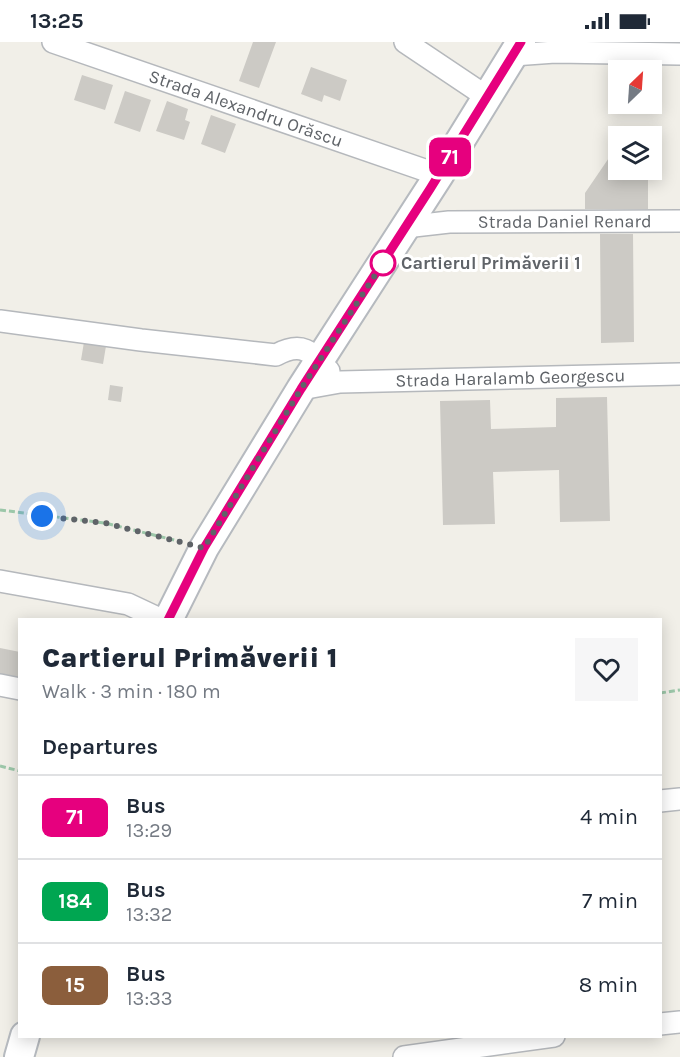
<!DOCTYPE html>
<html lang="en">
<head>
<meta charset="utf-8">
<style>
	body { margin:0; font-family:Karla,sans-serif; background:#f6f6f7; color:#1f2937; height:100vh; display:flex; flex-direction:column; font-size:22px; white-space:nowrap }
	* { box-sizing:border-box; margin:0 }
	p { font-size:20px; color:#747a83 }
	.icon { flex:none; width:33px; height:33px; fill:none; stroke:currentColor; stroke-width:2; stroke-linecap:round; stroke-linejoin:round }
	.map { position:relative; flex:1; overflow:hidden }
	.drawer { position:absolute; left:18px; top:576px; width:644px; height:420px; display:flex; flex-direction:column; background:#fff; border-radius:0px; box-shadow:0 3px 15px #0003 }
	.drawer>* { flex:none }
	.badge { padding:0 12px; border-radius:9px; font-size:21px; line-height:39px }
	.needle { width:39px; rotate:25deg }
	.controls { position:absolute; left:608px; top:18px; display:grid; gap:12px }
	.controls a { display:grid; place-items:center; width:54px; height:54px; border-radius:0px; background:#fff; box-shadow:0 3px 15px #0003; font-size:30px }
	.you { position:absolute; width:30px; height:30px; margin:-15px; border:4px solid #fff; border-radius:50%; background:#1a73e8; box-shadow:0 0 0 9px #1a73e833 }
	.map>.badge { position:absolute; translate:-50% -50%; box-shadow:0 0 0 3px #fff }
	h2 { padding:0 24px; font-size:22px; line-height:54px }
	.round { display:grid; place-items:center; flex:none; width:63px; height:63px; border-radius:0px; background:#f6f6f7 }
	.summary { display:flex; align-items:center; justify-content:space-between; height:102px; padding:0 24px }
	h1 { font-size:28px; font-weight:800; line-height:45px }
	ul { padding:0; list-style:none }
	li { display:flex; align-items:center; gap:18px; height:84px; padding:0 24px; border-top:2px solid #e0e1e3 }
	li div { flex:1 }
	li b { display:block; font-size:22px }
	li em { font-style:normal }
	li .badge { min-width:66px; font-weight:700; text-align:center }
	.status { display:flex; justify-content:space-between; align-items:center; height:42px; padding:0 30px; background:#fff; direction:ltr }
	.status svg { height:16px; fill:currentColor }
	.map>svg:first-child { display:block }
	.building { fill:#cccac5 }
	.lines { fill:none; stroke-linecap:round; stroke-linejoin:round }
	.minor-casing { stroke:#b5b8bc; stroke-width:24 }
	.secondary-casing { stroke:#b6babf; stroke-width:32 }
	.path { stroke:#9cc7a9; stroke-width:3; stroke-dasharray:6 3; stroke-linecap:butt }
	.minor { stroke:#fff; stroke-width:21 }
	.secondary { stroke:#fff; stroke-width:28 }
	.line-casing { stroke:#fff; stroke-width:14 }
	.line { stroke:#e6007e; stroke-width:9 }
	.walk { stroke:#5f6368; stroke-width:6; stroke-dasharray:0 10.8 }
	.stop-dot { fill:#fff; stroke:#e6007e; stroke-width:3 }
	.labels { text-anchor:middle; dominant-baseline:central; stroke-width:6; stroke-linejoin:round; paint-order:stroke }
	.street-label { font-size:18px; fill:#5f6368; stroke:#fff }
	.stop-label { font-size:18px; font-weight:bold; fill:#5f6368; stroke:#fff; text-anchor:start }
</style>
</head>
<body>
<div class="status"><b>13:25</b><svg viewBox="0 0 49 12"><path d="M0 12V9h3v3zM5 12V6h3v6zM10 12V3h3v9zM15 12V0h3v12zM26 1h20v11H26zM47 4h2v5h-2z"/></svg></div>
<div class="map">
<svg width="680" height="1015" viewBox="0 0 680 1015">
	<rect width="100%" height="100%" fill="#f1efe8"/>
	<path class="building" d="M253,0H276L259,46L239,39Z
		M311,25L347,38L340,59L324,53L322,60L301,52Z
		M82,33L113,43L105,68L74,58Z
		M125,49L151,58L140,90L114,81Z
		M167,59L188,67L185,78L190,80L184,98L156,89Z
		M211,73L236,82L225,111L201,102Z
		M615,107H618V128H648V167H585V151Z
		M600,192H633L634,300L601,301Z
		M84,300L106,304L103,322L81,318Z
		M110,343L123,345L121,360L108,358Z
		M607,355L610,479L560,480L559,428L493,430L495,482L443,483L440,359L490,358L491,387L556,385V356Z
		M0,606L20,610V638L0,634Z"/>
	<g class="lines">
		<g class="minor-casing">
			<g id="minor">
				<path id="s1" d="M53,0L439,133"/>
				<path d="M405,0L487,55"/>
				<path d="M513,13L555,10L680,12"/>
				<path id="s2" d="M405,185L449,180L680,179"/>
				<path d="M0,279L141,298L276,313C302,299 311,309 329,329"/>
				<path id="s3" d="M301,347L340,340L680,332"/>
				<path d="M0,539L128,562L162,578"/>
				<path d="M0,643L20,647"/>
				<path d="M660,759L680,757"/>
				<path d="M660,982L680,980"/>
				<path d="M404,1015L554,994"/>
			</g>
		</g>
		<g class="secondary-casing">
			<path id="secondary" d="M168,578L204,506L301,347L439,133L521,0
				M19,1015L25,994"/>
		</g>
		<path class="path" d="M0,468L105,481L182,500
			M660,651L680,648
			M0,724L20,729"/>
		<use href="#minor" class="minor"/>
		<use href="#secondary" class="secondary"/>
	</g>
	<g class="lines">
		<g class="line-casing">
			<path id="line" d="M168,578L204,506L301,347L430,147L521,0"/>
		</g>
		<use href="#line" class="line"/>
		<path class="walk" d="M42,474L105,481L204,506L301,347L383,221"/>
	</g>
	<circle class="stop-dot" cx="383" cy="221" r="12"/>
	<g class="labels">
		<g class="street-label">
			<text stroke="none"><textPath href="#s1" startOffset="204">Strada Alexandru Orăscu</textPath></text>
			<text stroke="none"><textPath href="#s2" startOffset="160">Strada Daniel Renard</textPath></text>
			<text stroke="none"><textPath href="#s3" startOffset="210">Strada Haralamb Georgescu</textPath></text>
		</g>
		<g class="stop-label">
			<text x="401" y="221">Cartierul Primăverii 1</text>
		</g>
	</g>
</svg>
<div class="controls">
<a><svg class="needle" viewBox="-14 -14 28 28"><path d="M0-13l5 13h-10z" fill="#e53935"/><path d="M0 13l5-13h-10z" fill="#747a83"/></svg></a>
<a><svg class="icon" aria-label="layers" viewBox="0 0 24 24"><path d="M12 4l9 5-9 5-9-5zM3 14l9 5 9-5"/></svg></a>
</div>
<div class="you" style="left:42px;top:474px"></div>
<b class="badge" style="left:450px;top:115px;background:#e6007e;color:#fff">71</b>
<section class="drawer">
<div class="summary"><div><h1>Cartierul Primăverii 1</h1><p>Walk · 3 min · 180 m</p></div><a class="round"><svg class="icon" aria-label="heart" viewBox="0 0 24 24"><path d="M12 20l-8-8c-3-5 5-10 8-4 3-6 11-1 8 4z"/></svg></a></div>
<h2>Departures</h2>
<ul>
<li><span class="badge" style="background:#e6007e;color:#fff">71</span><div><b>Bus</b><p>13:29</p></div><em>4 min</em></li>
<li><span class="badge" style="background:#00a651;color:#fff">184</span><div><b>Bus</b><p>13:32</p></div><em>7 min</em></li>
<li><span class="badge" style="background:#8b5e3c;color:#fff">15</span><div><b>Bus</b><p>13:33</p></div><em>8 min</em></li>
</ul>
</section>
</div>
</body>
</html>
